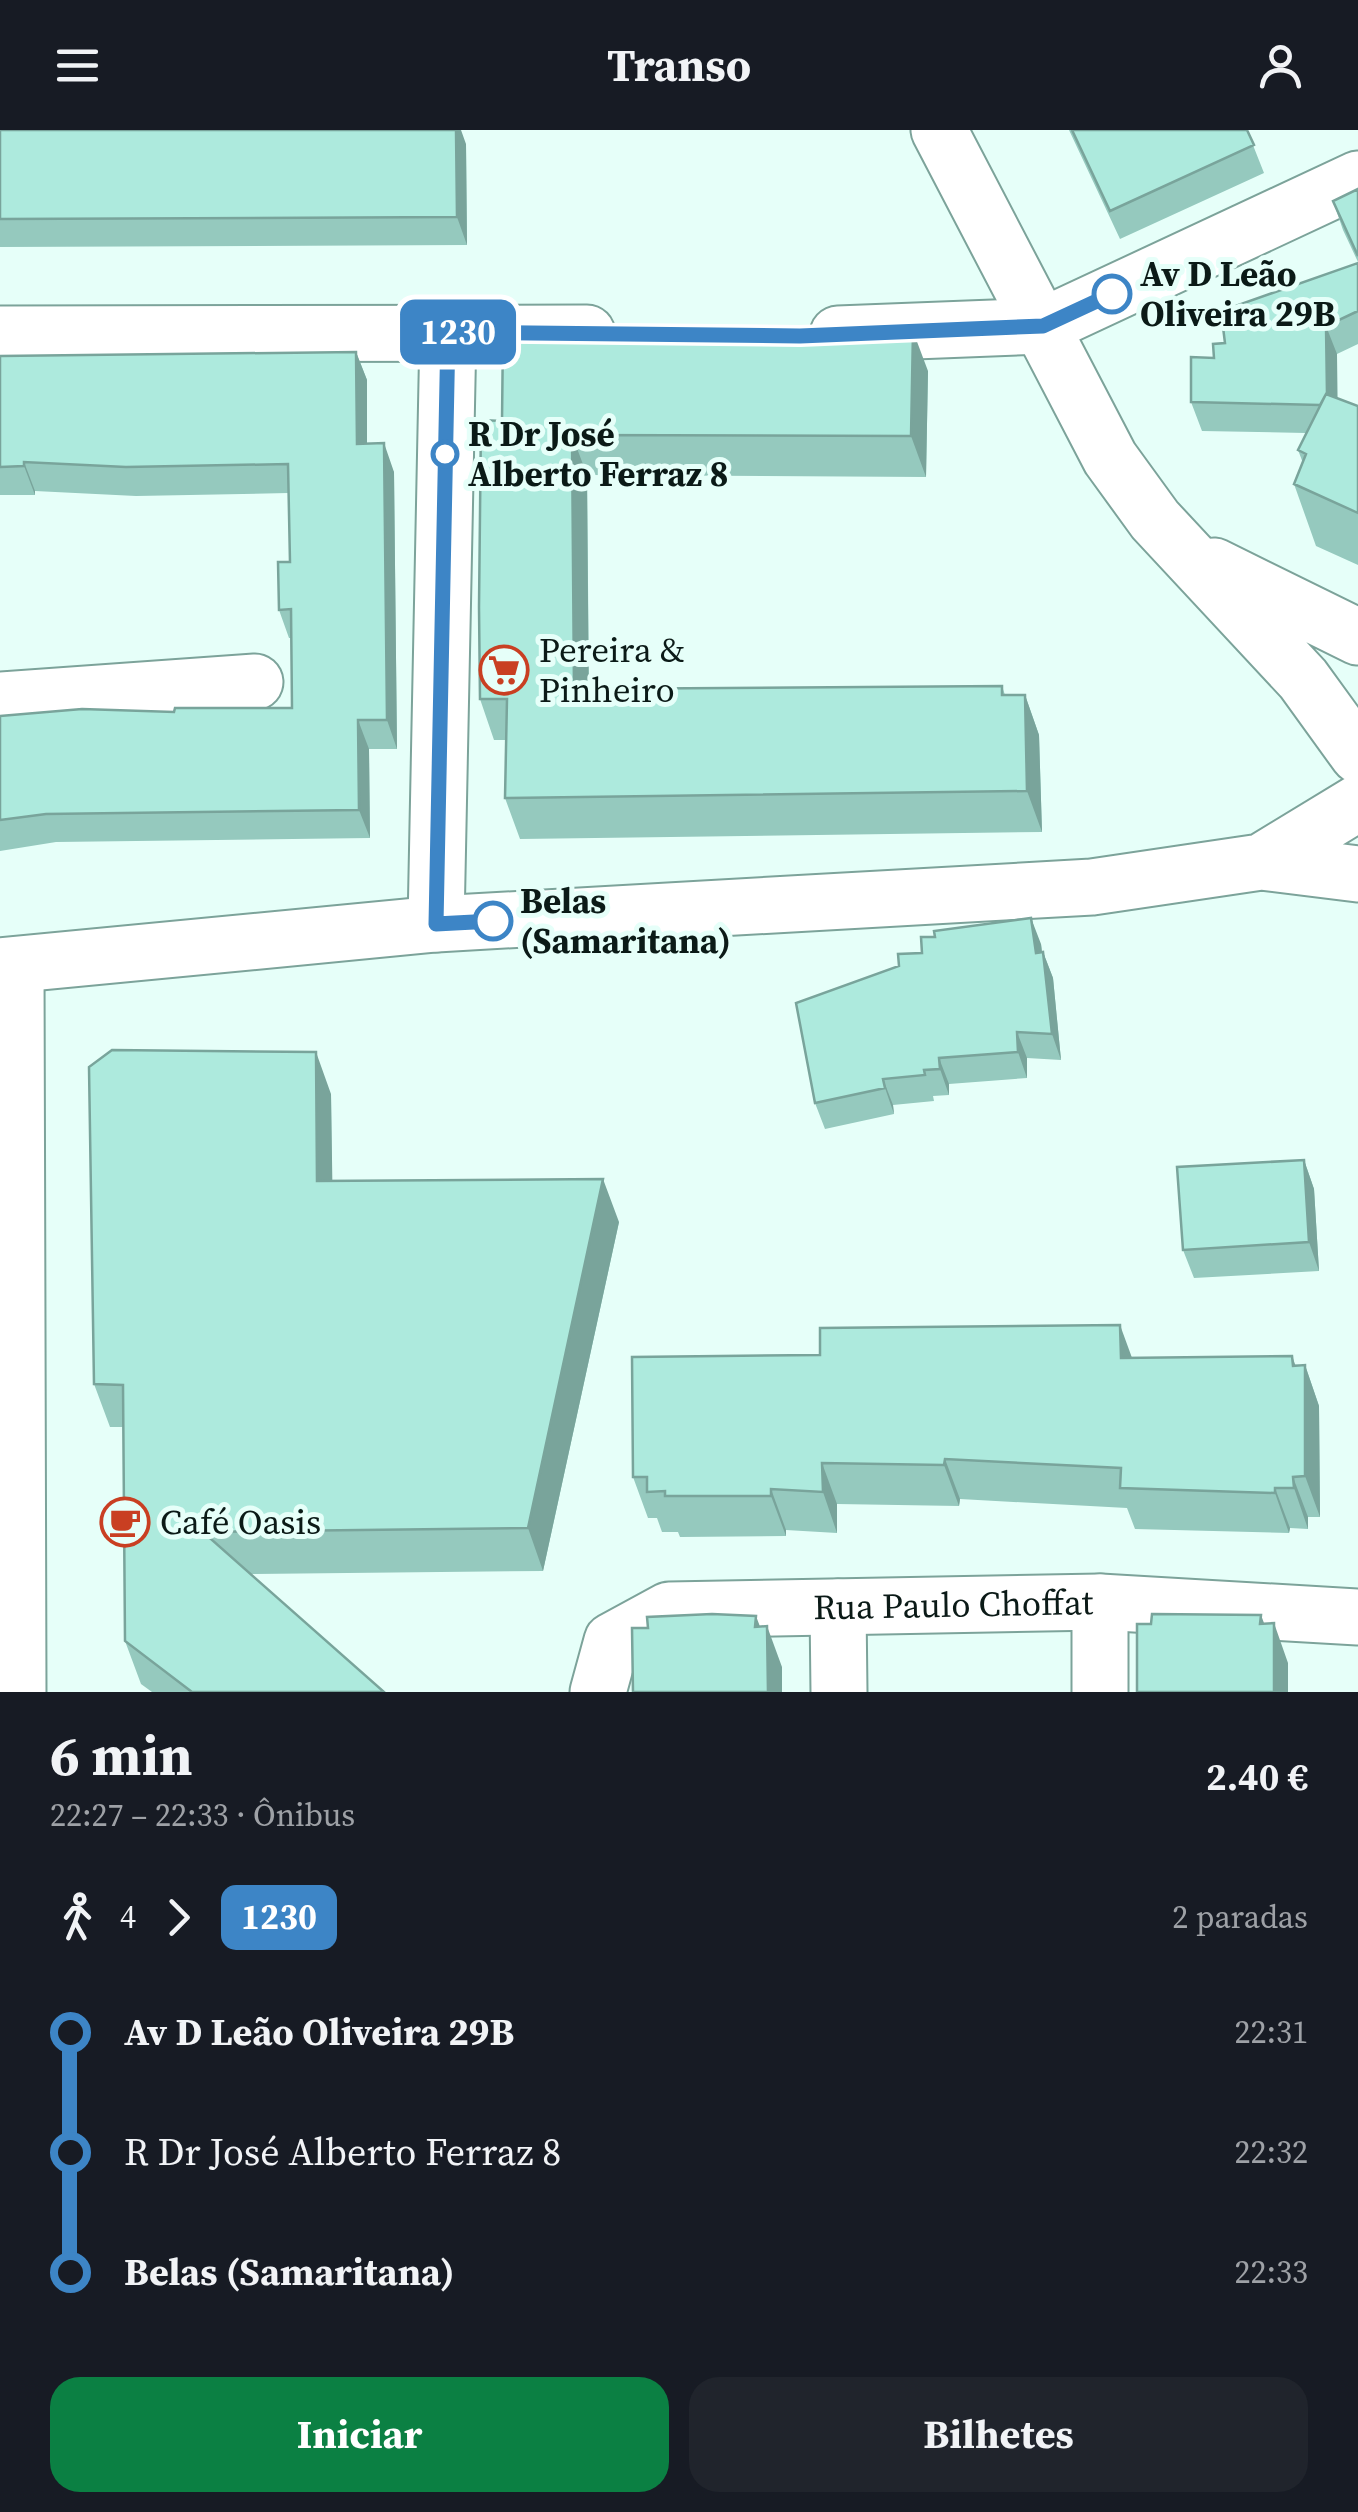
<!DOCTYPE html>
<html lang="pt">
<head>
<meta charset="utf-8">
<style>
	body { margin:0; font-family:"Source Serif 4",serif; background:#20242c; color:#f1f3f6; height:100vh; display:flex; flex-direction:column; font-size:38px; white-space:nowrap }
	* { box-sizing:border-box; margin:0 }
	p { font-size:32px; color:#9ea1a6 }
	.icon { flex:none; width:55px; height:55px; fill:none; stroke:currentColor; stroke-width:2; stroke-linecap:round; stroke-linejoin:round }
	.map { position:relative; height:1562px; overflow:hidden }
	.details { display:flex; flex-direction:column; background:#171b24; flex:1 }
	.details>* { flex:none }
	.badge { padding:0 20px; border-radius:15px; font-size:35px; line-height:65px }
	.map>.badge { position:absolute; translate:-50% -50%; box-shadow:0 0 0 5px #fff }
	.legs { display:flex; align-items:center; gap:15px; height:110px; padding:0 50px; font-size:32px }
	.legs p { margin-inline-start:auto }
	.overview { display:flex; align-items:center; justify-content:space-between; height:170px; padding:0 50px }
	h1 { font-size:55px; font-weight:700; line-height:75px }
	.cta { display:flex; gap:20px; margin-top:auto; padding:20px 50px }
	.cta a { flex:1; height:115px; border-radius:30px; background:#0b8043; color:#fff; font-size:40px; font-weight:700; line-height:115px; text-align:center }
	.cta a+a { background:#20242c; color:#f1f3f6 }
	ul { padding:0 50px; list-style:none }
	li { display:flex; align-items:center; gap:35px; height:120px; font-size:38px }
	li i { display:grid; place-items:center; width:15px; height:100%; margin:0 12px; background:currentColor }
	li i::after { content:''; width:25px; height:25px; margin:-12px; border:8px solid; border-radius:50%; background:#171b24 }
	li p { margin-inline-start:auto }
	li:first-child i { background:linear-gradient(#0000 50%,currentColor 0) }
	li:last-child i { background:linear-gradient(currentColor 50%,#0000 0) }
	header { display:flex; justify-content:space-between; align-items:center; height:130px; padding:0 50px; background:#171b24; font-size:45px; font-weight:700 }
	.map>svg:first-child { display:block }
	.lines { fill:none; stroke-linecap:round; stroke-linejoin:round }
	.minor-casing { stroke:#7ca39a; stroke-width:59 }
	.tertiary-casing { stroke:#7ca39a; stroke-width:59 }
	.secondary-casing { stroke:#7ca39a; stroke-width:59 }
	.minor { stroke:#fff; stroke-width:55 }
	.tertiary { stroke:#fff; stroke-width:55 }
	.secondary { stroke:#fff; stroke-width:55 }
	.wall { fill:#95c9be }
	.shaded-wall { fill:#79a49b }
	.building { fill:#adeadd; stroke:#79a49b; stroke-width:2.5 }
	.line-1-casing { stroke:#fff; stroke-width:22 }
	.line-1 { stroke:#3d85c6; stroke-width:15 }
	.stop-1-dot { fill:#fff; stroke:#3d85c6; stroke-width:5 }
	.labels { text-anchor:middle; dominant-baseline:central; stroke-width:10; stroke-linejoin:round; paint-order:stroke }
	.stop-label { font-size:35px; font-weight:bold; fill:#0b1a17; stroke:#e6fff9; text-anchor:start }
	.poi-label { font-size:35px; fill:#0b1a17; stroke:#e6fff9; text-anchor:start }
	.street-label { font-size:35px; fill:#0b1a17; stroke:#e6fff9 }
</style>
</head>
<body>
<header><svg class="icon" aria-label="menu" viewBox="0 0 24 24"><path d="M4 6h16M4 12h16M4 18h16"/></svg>Transo<svg class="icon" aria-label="person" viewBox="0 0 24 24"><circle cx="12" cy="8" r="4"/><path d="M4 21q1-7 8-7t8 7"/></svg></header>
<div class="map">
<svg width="1358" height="1562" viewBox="0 0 1358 1562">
	<rect width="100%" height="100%" fill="#e6fff9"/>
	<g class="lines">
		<g class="minor-casing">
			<g id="minor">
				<path d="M0,204L587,203"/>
				<path d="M838,204L1043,196L1358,49"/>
				<path d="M0,570L255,552"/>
				<path d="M436,794L448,202"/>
				<path d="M16,835L18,1562"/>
				<path d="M1100,1472V1562"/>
				<path d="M838,1477L839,1562"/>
				<path id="s1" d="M598,1562L612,1511L669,1480L1100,1472L1358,1487"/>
			</g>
		</g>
		<g class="tertiary-casing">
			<path id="tertiary" d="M939,0L1110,328L1155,390L1303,549L1358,625
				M1214,436L1358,507"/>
		</g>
		<g class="secondary-casing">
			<path id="secondary" d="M1261,732L1358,673
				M0,836L436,794L1092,757L1261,732L1358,744"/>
		</g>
		<use href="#minor" class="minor"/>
		<use href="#tertiary" class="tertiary"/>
		<use href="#secondary" class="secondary"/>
	</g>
	<path class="wall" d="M0,0L466,14L467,115L0,117Z
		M1069,0H1247L1264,43L1120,109Z
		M1358,59V132L1343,100L1333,71Z
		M1358,133V214L1337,224V268L1358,276V435L1316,416L1294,354L1303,333L1298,320L1306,303L1202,301L1191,272L1214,228L1225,213Z
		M356,222L367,250V314L394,342L397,619H369L370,708L56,712L0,721V586L292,578L291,508H289L279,480L290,432L288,363L136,366L35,361V365H0V226Z
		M928,241L926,347L587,345L589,559L1002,556L1005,565H1025L1039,605L1042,702L520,709L505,668L506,610H494L480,569L502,291Z
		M935,807L1041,814L1042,822H1043L1053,848L1061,930L1027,928V948L949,954V965L933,966L934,971L893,975L894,984L825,999L815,973L899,836L922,823Z
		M331,964L332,1051L619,1092L543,1441L251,1444L384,1562H152L141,1554L125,1511L123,1297H110L94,1254Z
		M1304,1030L1314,1059L1319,1141L1194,1148L1183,1120Z
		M1132,1227L1305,1235L1319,1276L1320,1387H1308V1399L1290,1398L1289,1403L1135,1399L1127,1378L960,1369L959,1376L837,1374V1403L786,1400V1406L680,1407L678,1402H662L657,1388H648L633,1347Z"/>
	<path class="shaded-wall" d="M456,0H461L466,14L467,115L457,87Z
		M1326,196L1337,224L1338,304L1327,275Z
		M913,201L928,241L926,347L911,306Z
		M356,222L367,250V343L357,314Z
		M572,305L587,345L589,599L574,559Z
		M384,313L394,342L397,619L387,590Z
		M24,332L35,361V365L24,336Z
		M1025,565L1039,605L1042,702L1027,661Z
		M358,590L369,619L370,708L359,680Z
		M1031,788L1041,814L1045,849L1036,823Z
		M1043,822L1053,848L1061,930L1052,904Z
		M1017,902L1027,928V948L1018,922Z
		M316,922L331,964L333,1094L317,1051Z
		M939,928L949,954V965L940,939Z
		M883,949L893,975L894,984L885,958Z
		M1304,1030L1314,1059L1319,1141L1309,1112Z
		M603,1049L619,1092L543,1441L528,1398Z
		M1120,1195L1135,1236L1121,1228Z
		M1292,1226L1305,1261V1235L1319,1276L1320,1387L1305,1346Z
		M945,1329L960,1369L959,1376L944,1335Z
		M822,1333L837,1374V1403L823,1362Z
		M1293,1347L1308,1387V1399L1294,1358Z
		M1275,1358L1290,1398L1289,1403L1275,1363Z
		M771,1359L786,1400V1406L771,1366Z
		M1261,1485L1274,1520V1493L1288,1533V1562H1274L1260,1494Z
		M756,1486L768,1518L767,1496L782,1537V1562H768L755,1497Z"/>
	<path class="building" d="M0,0H456L457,87L0,89Z
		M1072,0H1247L1254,15L1110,81Z
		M1358,59V126L1333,71Z
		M1358,133V181L1326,196L1327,264H1326L1320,275L1191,272V227L1214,228L1213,214L1225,213L1221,181Z
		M913,201L911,306L572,305L574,559L1002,556V565H1025L1027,661L505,668L507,569H480L479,477L481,290L502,291L503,202Z
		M356,222L357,314L384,313L387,590H358L359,680L46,684L0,690V586L82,579L174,582L175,578H292L291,479L279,480L278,432H290L288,334L126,337L24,332V336L0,337V226Z
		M1326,264L1358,276V383L1294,354L1306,324L1298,320Z
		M1031,788L1036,823L1043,822L1052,904L1017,902L1018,922L939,928L940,939L924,940L925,945L883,949L885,958L815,973L796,873L899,836L898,824L922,823L921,807H935L934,801Z
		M112,920L316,922L317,1051L603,1049L528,1398L203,1402L384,1562H192L125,1511L123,1255L94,1254L89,937Z
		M1304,1030L1309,1112L1183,1120L1177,1037Z
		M1120,1195L1121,1228L1292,1226L1293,1236L1305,1235V1346L1293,1347L1294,1358H1275V1363L1120,1358L1121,1338L945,1329L944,1335L822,1333L823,1362L771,1359V1366H665V1361L647,1362V1347H633L632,1227L820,1225V1198Z
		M712,1484L756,1486L755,1497L767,1496L768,1562H633L632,1498H648L647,1487Z
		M1152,1484L1261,1485L1260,1494L1274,1493V1562H1137V1494H1151Z"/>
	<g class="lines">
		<g class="line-1-casing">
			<path id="line-1" d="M493,791L436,794L448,202L800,206L1043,196L1112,164"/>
		</g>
		<use href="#line-1" class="line-1"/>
	</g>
	<defs>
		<g id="supermarket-ring" transform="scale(2.5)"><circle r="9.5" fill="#e6fff9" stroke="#c93f22" stroke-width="1.5"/><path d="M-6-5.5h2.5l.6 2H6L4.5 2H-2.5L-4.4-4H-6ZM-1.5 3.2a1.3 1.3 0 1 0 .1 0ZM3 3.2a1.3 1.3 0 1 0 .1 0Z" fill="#c93f22"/></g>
		<g id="cafe-ring" transform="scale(2.5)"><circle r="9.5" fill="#e6fff9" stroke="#c93f22" stroke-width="1.5"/><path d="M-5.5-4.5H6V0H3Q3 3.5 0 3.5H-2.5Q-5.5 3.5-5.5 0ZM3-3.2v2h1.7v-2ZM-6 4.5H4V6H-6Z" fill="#c93f22"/></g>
	</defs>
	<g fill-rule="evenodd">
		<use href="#supermarket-ring" x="504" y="540"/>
		<use href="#cafe-ring" x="125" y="1392"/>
	</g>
	<g class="stop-1-dot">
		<circle cx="1112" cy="164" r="18"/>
		<circle cx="445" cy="324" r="12"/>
		<circle cx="493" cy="791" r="18"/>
	</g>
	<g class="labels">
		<g class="stop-label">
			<text x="1140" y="144">Av D Leão<tspan x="1140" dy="40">Oliveira 29B</tspan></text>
			<text x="468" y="304">R Dr José<tspan x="468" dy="40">Alberto Ferraz 8</tspan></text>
			<text x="520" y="771">Belas<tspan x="520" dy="40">(Samaritana)</tspan></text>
		</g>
		<g class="poi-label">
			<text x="539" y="520">Pereira &amp;<tspan x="539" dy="40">Pinheiro</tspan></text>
			<text x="160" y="1392">Café Oasis</text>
		</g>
		<g class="street-label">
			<text stroke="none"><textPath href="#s1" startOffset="402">Rua Paulo Choffat</textPath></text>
		</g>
	</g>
</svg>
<b class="badge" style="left:458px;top:202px;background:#3d85c6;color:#fff">1230</b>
</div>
<section class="details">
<div class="overview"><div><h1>6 min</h1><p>22:27 – 22:33 · Ônibus</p></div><b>2.40 €</b></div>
<div class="legs"><svg class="icon" aria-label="walk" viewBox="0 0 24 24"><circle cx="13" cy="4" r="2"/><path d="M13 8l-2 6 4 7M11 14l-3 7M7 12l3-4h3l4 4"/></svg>4<svg class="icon" aria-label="forward" viewBox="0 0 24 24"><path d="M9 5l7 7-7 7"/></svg><b class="badge" style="background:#3d85c6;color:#fff">1230</b><p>2 paradas</p></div>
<ul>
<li><i style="color:#3d85c6"></i><b>Av D Leão Oliveira 29B</b><p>22:31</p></li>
<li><i style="color:#3d85c6"></i><span>R Dr José Alberto Ferraz 8</span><p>22:32</p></li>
<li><i style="color:#3d85c6"></i><b>Belas (Samaritana)</b><p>22:33</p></li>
</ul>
<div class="cta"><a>Iniciar</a><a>Bilhetes</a></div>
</section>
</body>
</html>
